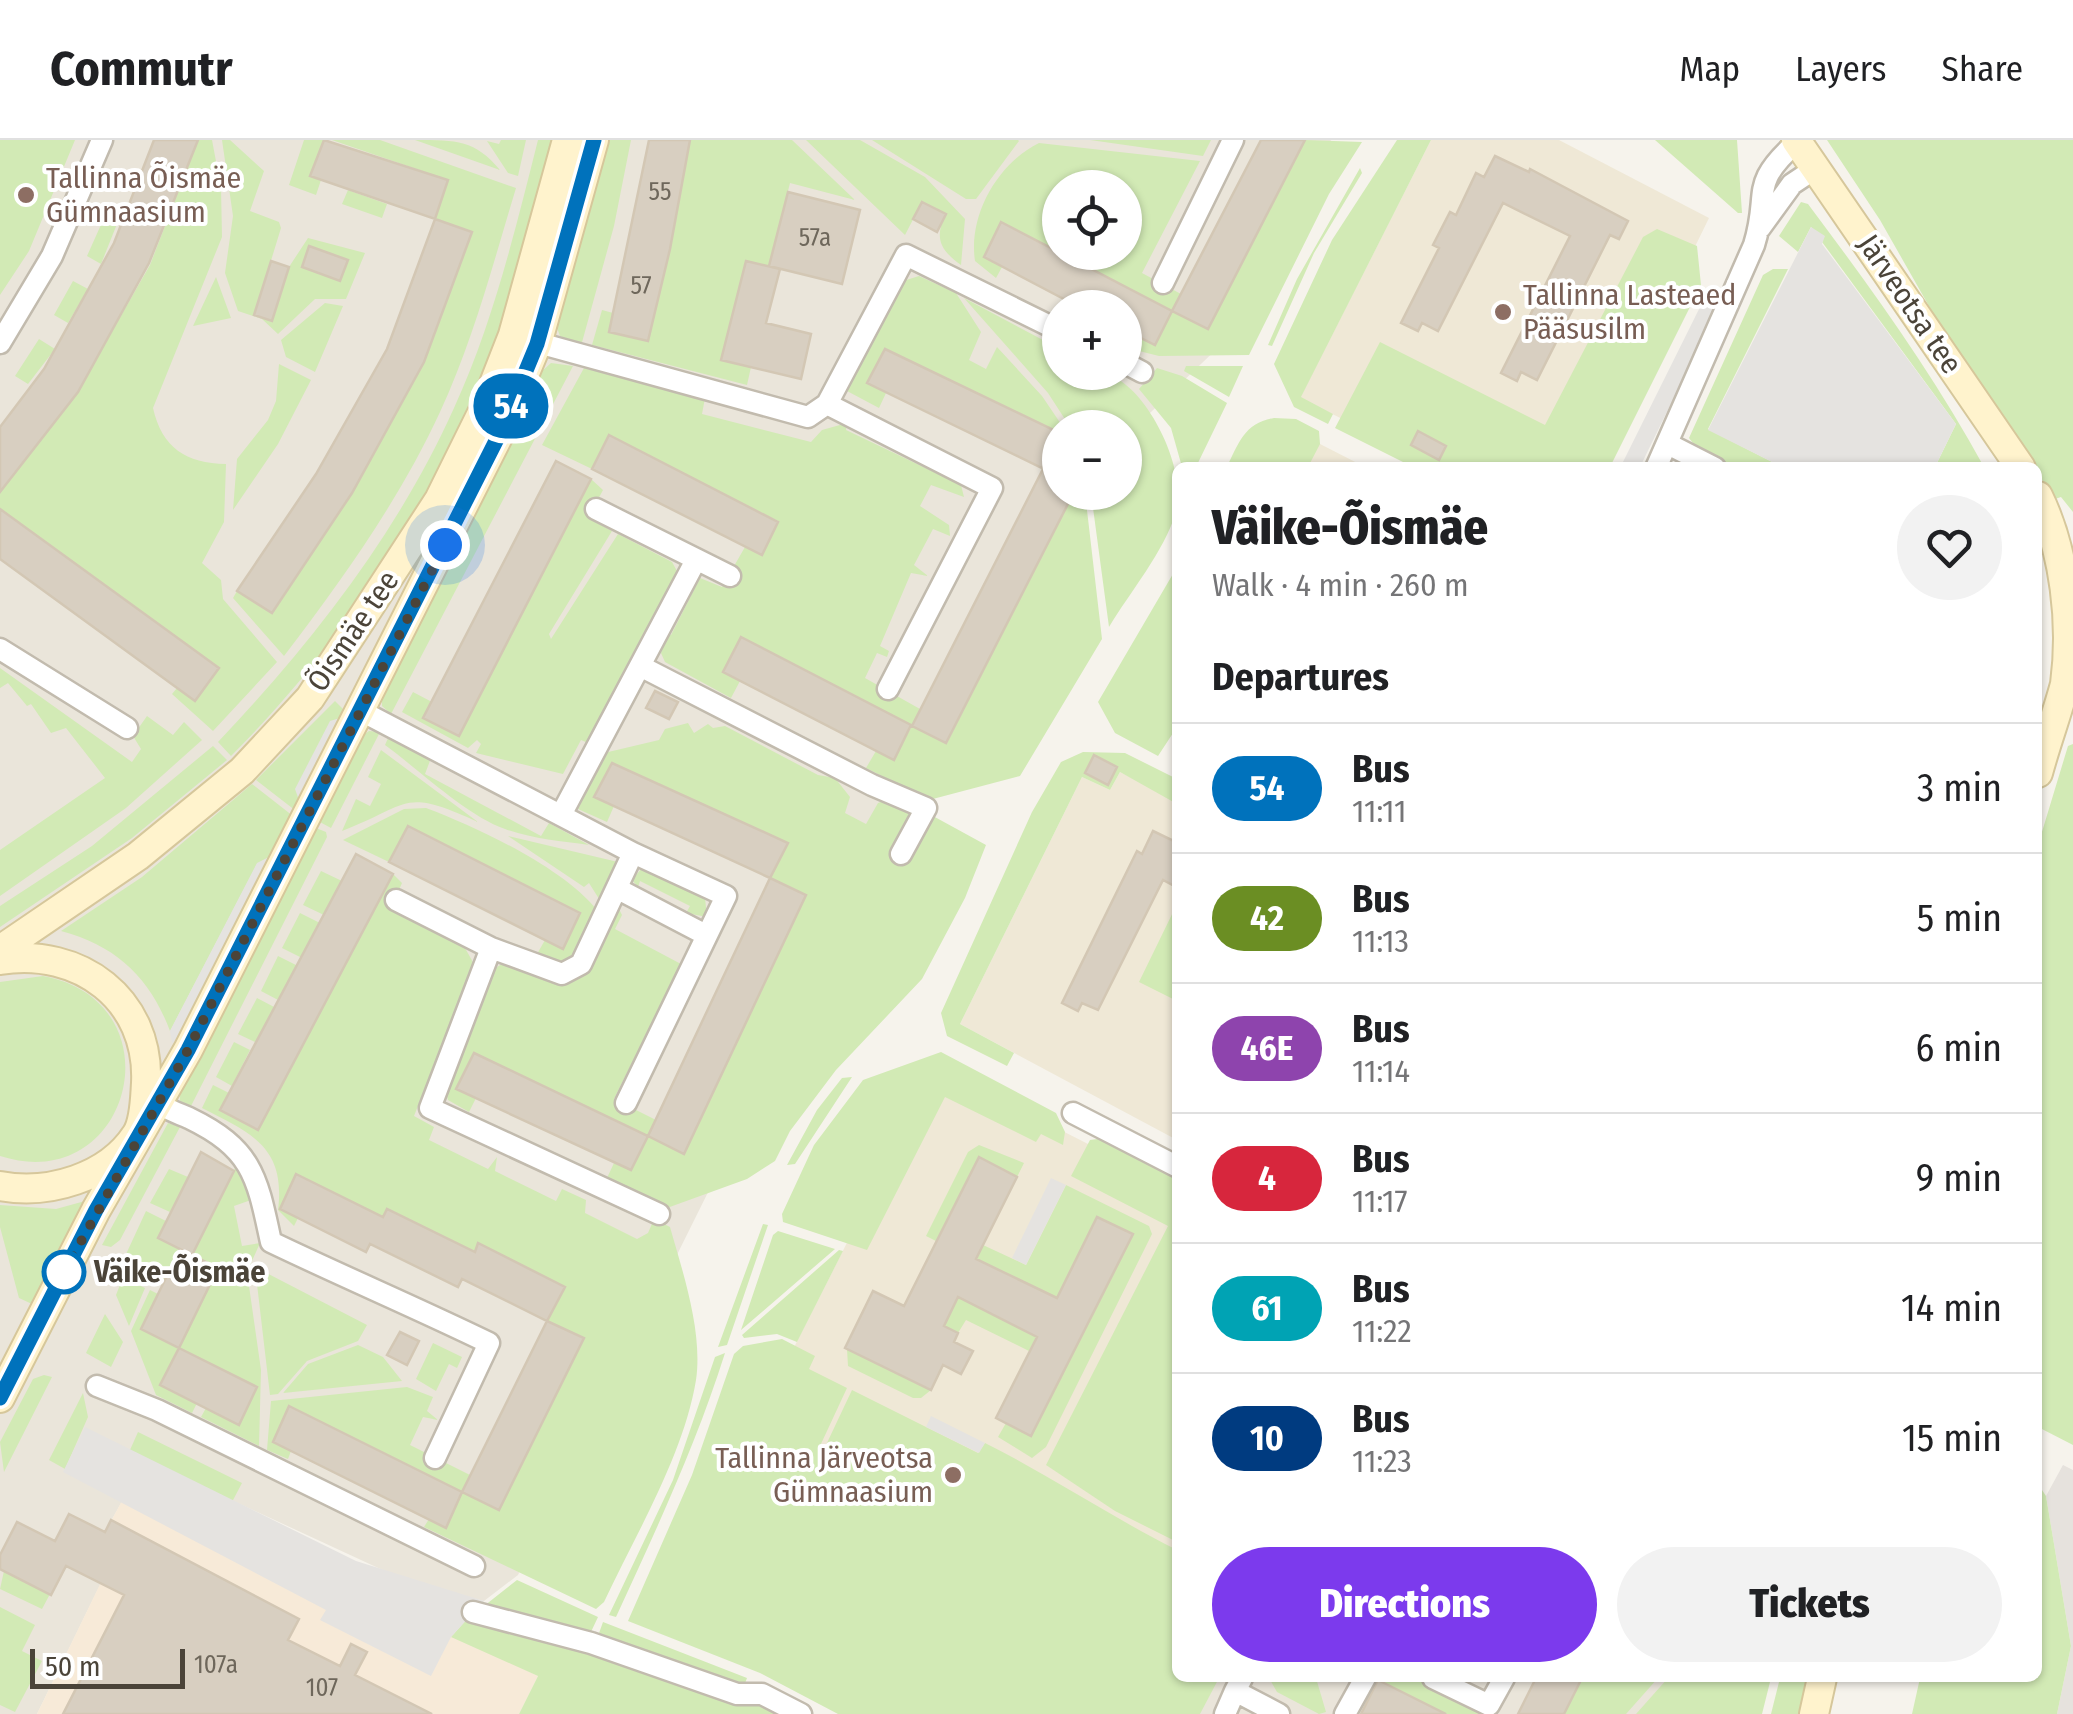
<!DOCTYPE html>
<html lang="en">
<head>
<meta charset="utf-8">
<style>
	body { margin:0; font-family:"Fira Sans Condensed",sans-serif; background:#f2f2f2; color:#202124; height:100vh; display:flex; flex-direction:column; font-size:38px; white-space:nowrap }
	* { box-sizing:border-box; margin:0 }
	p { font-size:32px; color:#757577 }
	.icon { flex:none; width:55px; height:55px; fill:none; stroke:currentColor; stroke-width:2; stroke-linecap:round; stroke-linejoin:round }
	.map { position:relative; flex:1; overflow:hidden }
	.side { position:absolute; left:1172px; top:322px; width:870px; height:1220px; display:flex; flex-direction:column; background:#fff; border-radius:15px; box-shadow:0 2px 8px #0004 }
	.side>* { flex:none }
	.badge { padding:0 20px; border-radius:32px; font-size:35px; line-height:65px }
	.tools { position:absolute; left:1042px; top:30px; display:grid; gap:20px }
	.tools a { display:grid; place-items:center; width:100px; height:100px; border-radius:50%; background:#fff; box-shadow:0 2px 8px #0004; font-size:50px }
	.scale { position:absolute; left:30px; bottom:25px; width:155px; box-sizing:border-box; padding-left:10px; border:5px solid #4b4439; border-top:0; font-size:28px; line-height:35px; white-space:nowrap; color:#4b4439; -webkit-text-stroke:8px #fff; paint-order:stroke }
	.you { position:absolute; width:50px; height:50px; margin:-25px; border:8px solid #fff; border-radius:50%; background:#1a73e8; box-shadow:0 0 0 15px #1a73e833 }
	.map>.badge { position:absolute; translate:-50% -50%; box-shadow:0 0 0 5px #fff }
	h2 { padding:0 40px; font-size:38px; line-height:90px }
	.round { display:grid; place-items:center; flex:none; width:105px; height:105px; border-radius:52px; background:#f2f2f2 }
	.summary { display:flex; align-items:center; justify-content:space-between; height:170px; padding:0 40px }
	h1 { font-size:48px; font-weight:800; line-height:75px }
	.action { display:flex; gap:20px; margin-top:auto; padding:20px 40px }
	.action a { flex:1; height:115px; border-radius:60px; background:#7c3aed; color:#fff; font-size:40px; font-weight:800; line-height:115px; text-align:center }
	.action a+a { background:#f2f2f2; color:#202124 }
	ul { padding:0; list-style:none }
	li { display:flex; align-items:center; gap:30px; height:130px; padding:0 40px; border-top:2px solid #e0e0e0 }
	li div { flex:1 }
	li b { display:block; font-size:38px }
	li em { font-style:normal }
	li .badge { min-width:110px; font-weight:700; text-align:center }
	header { display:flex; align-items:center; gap:60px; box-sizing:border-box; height:140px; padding:0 50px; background:#fff; border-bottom:2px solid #e0e0e0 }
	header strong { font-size:48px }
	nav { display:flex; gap:55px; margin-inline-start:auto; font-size:35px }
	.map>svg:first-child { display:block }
	.residential { fill:#eae5da; fill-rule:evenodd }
	.commercial { fill:#f7ead8 }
	.industrial { fill:#e6e2dd }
	.education { fill:#efe8d6 }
	.green { fill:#d2eab5; fill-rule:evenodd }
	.parking { fill:#e5e3e0 }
	.building { fill:#d8cfc1; stroke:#d3c7b4; stroke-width:2.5 }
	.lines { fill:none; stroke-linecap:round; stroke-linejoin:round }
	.street-casing { stroke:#c2bbae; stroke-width:25 }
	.secondary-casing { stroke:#d6c79b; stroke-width:32 }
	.street { stroke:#fff; stroke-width:20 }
	.secondary { stroke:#fff3cd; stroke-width:28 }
	.line-casing { stroke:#fff; stroke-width:22 }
	.line { stroke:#0072bc; stroke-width:15 }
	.walk { stroke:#4b4439; stroke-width:10; stroke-dasharray:0 18 }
	.education-dot { fill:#8d6e63; stroke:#fff; stroke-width:4 }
	.stop-dot { fill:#fff; stroke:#0072bc; stroke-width:5 }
	.labels { text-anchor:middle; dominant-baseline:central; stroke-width:8; stroke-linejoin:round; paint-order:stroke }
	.number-label { font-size:25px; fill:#6e675b }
	.education-label { font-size:30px; fill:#785e54; stroke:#fff; text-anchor:start }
	.street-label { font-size:30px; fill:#4b4439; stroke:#fff }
	.stop-label { font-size:30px; font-weight:bold; fill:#4b4439; stroke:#fff; text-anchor:start }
</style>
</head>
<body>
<header>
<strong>Commutr</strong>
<nav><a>Map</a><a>Layers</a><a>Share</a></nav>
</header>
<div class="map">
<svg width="2073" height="1574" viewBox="0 0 2073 1574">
	<rect width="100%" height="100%" fill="#f6f3ec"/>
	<path class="residential" d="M0,0H1331L1227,199L1125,297V288H1060V352L1095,353L961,616L867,732L518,1435L484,1461L402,1439L145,1320L105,1392L122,1400L37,1574H0ZM1060,48H1125V112H1060ZM1060,168H1125V232H1060Z
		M1212,1538H1751L1742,1574H1194Z"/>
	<path class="commercial" d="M134,1339L538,1536L519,1574H37L121,1401L105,1392Z"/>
	<path class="industrial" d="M2063,1325L2073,1330V1574H2057L2071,1506L2046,1356Z"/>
	<path class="education" d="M1431,0H1559L1709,78L1587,327H1439L1300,258Z
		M1277,282L1365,327L1254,328Z
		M1120,632L1177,661V1000L960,884L1082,637L1110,650Z
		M936,927L1177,1049V1507L665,1462Z"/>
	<path class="green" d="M0,0H75L29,111L0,155Z
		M198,0H212L221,48L222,97L153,268C162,308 186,323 226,324L224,382L202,423L221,440L223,459L277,522L213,591L172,554L177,548L195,561L218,528L0,369V351L80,247L150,125Z
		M222,0H230L264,31L250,71L279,82L281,88L254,176L272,181L289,127L308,98L365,113L346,159H315L278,194L262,179L238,171L225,133L233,76Z
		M304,0H324L310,35L321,40L316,55L289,45Z
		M332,0H380L516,48C493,124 473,201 440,272C400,359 342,440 284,516L233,458L237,451L273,473L352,353L423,223L472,93L435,79L448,40Z
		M415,0C457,0 475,0 500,30Z
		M501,0H526L518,36L508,33L487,1L499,4Z
		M538,0H557C540,61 527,124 506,183C453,340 347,500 231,616L218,602C311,504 398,393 454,268C493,183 515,91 538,0Z
		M610,0H631L614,86L581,206L560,196L556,185Z
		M690,0H792L855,60L790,43L769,127L746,122L722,220L751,227L747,245L592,205L602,170L613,173L648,200L671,107Z
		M806,0H860L925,37L965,79L961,125C939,109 935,98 945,74L922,62L905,95Z
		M872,0H1018L1019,1L976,59H966Z
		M1090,0H1211L1203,16Z
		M1305,0L1362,2L1329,54L1249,215L1159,216L1131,209L1138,197L1155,205L1172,171L1002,83L984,117L1002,127L996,138L975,121C968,75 998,23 1039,3L1200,21L1142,133L1181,154L1173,171L1208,189ZM1060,48H1125V112H1060Z
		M1397,0H1431L1301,257L1333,274L1328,284L1294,267L1274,224L1332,100Z
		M1655,0H1737L1742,73H1738Z
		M1827,0H2073V372L2061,357L2055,359L1942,189L1880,80Z
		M1360,28L1362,33L1314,113L1272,206L1268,205L1297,139Z
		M348,50L387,64L382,78L342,64Z
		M1801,62L1808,64C1871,148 1934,235 1984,327H1935L1956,284L1811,87L1798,112L1779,96Z
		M104,78L117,84L101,124L87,116Z
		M1657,89L1697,106L1701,145L1610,327H1413L1335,288L1380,202L1545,285L1643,97Z
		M1773,129H1788L1708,289L1782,327C1749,327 1710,328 1689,298L1763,135Z
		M919,136L956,153L981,192L969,220L986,229L997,207L1042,256L1063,287L1060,338L1042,328L1059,292L886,209L868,243L886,253L879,268L847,251V242L900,142Z
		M216,137L231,178L193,186Z
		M73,141L88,149L68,183L54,175Z
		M964,158L1060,209V232C1074,232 1094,229 1107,234C1148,247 1188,331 1176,372C1164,412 1130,452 1109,487L1091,353L1125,352V288L1070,287L1048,253Z
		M325,163L343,166L315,232L286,217L281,200Z
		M39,199L55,209L28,244L15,236Z
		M551,223L573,226L391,574L382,566V557L541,232Z
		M279,224L311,240L278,304L233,370L237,319L268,280L276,261Z
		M1186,226H1243L1229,257L1184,231Z
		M584,228L705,258L702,274L811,302L822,290L847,283L846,290L961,345L964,357L931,345L920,366L949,385L950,396L933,389L914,425L928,436L911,433L880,506L889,511L887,517L877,513L865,538L920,569L912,585L742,498L740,541L731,558L665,522L661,513L664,492L671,495L700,438L722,447L745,407L762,415L778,381L609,296L592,329L542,305Z
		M1157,228L1182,236L1227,263L1196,327H1182L1171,288L1139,249Z
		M1274,278L1296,279L1319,291L1320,304L1308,327H1227C1239,302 1245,283 1274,278Z
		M591,339L603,350L588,378L612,391L549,494L551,499L618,394L672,422L677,431L588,603L581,600L563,634L476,613L481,604L477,600L468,608L402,572L413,552L432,562L424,578L459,596Z
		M1074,353H1085L1102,499L1020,636L929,660L866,628L876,611L894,619L912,586L947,603Z
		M1177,427V587L1158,616L1115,593L1098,562Z
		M0,528L132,622L141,609L133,596L147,576L173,595L184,582L202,600L126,668L0,756V710L105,638L66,588L51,593L31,564L27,566L8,543L0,548Z
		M335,561L346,572L296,671L256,640Z
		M688,583L694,593L708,584L713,588L725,586L818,635L835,638L850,657L845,673L866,684L878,663L892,657L926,681L933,676L986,705L965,758L922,839L836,930L790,991L775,1021L747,1039L667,1068L607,1038L614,1023L631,1030L648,996L474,913L456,948L476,958L469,972L448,960L446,953L489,833C495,830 500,822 508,823C530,823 551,854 574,841C598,826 599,786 619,769L622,775L615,789L681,824L614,959L656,980L684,1013L806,755L770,738L787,703L612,623L594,657L614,666L607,682L578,669L604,613L659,600L665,589Z
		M369,591L380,592L331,688L318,681L362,596Z
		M389,596L431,618L425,634L541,696L549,683L589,705C561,701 532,699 505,689C467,676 418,629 385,605Z
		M2073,604V1305L2038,1287V705L2068,606Z
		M213,606L227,620L132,698L0,787V766L92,706Z
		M381,610L478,682C401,647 412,664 342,691L356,659L370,666L381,644L368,637Z
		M1083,612L1125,613L1177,639V664L1120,632L1110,650L1082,637L960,884L1014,913L1007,926L947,896L941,873L1032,672L1061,622Z
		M252,644L293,676L273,715L257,724L170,891C150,838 117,806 61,791L142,737Z
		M426,668C479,688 562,727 597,770L569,820L554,822L537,814L545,800L563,809L580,773L408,687L389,722L343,700L404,669Z
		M316,688L326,692L327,697L190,968L180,961V950Z
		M508,696L618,722L601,762L589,743L584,747Z
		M641,729L705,758L707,777L686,773L690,766L640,741L638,747L632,740Z
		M321,731L342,741L324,775L303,765Z
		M393,734L402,743L390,770L465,808L474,824L414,976L434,987L429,1000L488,1029L497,1017L495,1031L556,1061L562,1049L586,1060L585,1073L637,1099L648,1093L654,1079L670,1087C683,1133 703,1192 696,1240C684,1314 636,1394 604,1462L596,1469L424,1387L429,1379L446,1387L461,1352L290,1266L273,1301L291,1311L288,1319L267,1310L271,1261L407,1247L433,1257L427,1271L438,1280L423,1277L410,1305L470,1335L499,1370L584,1199L547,1181L565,1147L479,1104L475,1112L388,1069L383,1077L297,1034L280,1069L298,1078L294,1086L278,1070C286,1007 251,993 202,968L213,945L229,953L220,970L257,989Z
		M1177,764L1178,855L1175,860L1139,842Z
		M300,773L320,783L302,818L282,808Z
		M278,816L298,826L280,861L261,851Z
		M43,836C181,862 131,1058 0,1016V842Z
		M257,858L276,868L255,902L238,894Z
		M234,902L250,910L232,946L216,937Z
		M941,912L1056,973L1065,992L1063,1005L1041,994L1036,1002L945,957L867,1110L783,1082L782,1074L814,1005L863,940Z
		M852,937L795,1024L787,1025L817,970L842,938Z
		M168,983L180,987L120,1100L111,1107L102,1105Z
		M1105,998L1177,1036V1402L1115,1371L1046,1325L1168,1086L1071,1036L1090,1000Z
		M979,1005L1024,1023L1017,1037L979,1017L936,1101L926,1096L968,1012Z
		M237,1024L251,1060L234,1066L242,1106L260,1103L247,1132L261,1230L259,1306L201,1277L206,1268L239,1284L257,1247L179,1208L161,1245L197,1263L192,1273L156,1255L131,1191L150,1150L158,1154L141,1189L179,1207L218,1129L192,1115Z
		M169,1029L188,1037L170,1072L150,1063Z
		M1066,1045L1149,1086L1152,1094L1046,1307L1032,1318L998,1297L1006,1283L1032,1295L1132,1094L1057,1158L977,1119L983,1105L1026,1125Z
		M85,1061L32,1164L19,1158L0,1087V1065L56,1069Z
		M146,1071L166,1081L158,1098L180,1109L162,1145L121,1125Z
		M763,1084L768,1085L727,1205L718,1207Z
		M778,1091L835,1109L741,1190L773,1095Z
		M839,1110L843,1111L797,1202L777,1194L744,1198L742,1195Z
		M255,1127L367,1185L358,1201L307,1221L278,1254L270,1255Z
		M123,1137L145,1148L129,1186L116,1155Z
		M958,1157L1036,1197L1029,1211L966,1180L958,1193L944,1186Z
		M105,1174L123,1202L111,1227L86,1213Z
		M782,1199L815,1216L809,1229L847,1248L820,1306L826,1305L852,1250L978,1313L985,1303C1051,1336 1111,1377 1177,1410L1178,1538H1219L1200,1574H838L760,1533L628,1481L692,1335L734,1214L743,1206Z
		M433,1203L462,1217L457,1228L449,1224L436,1251L416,1239Z
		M358,1205L383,1217L402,1241L283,1253L308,1224Z
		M847,1209L931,1250L921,1258H913L848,1226Z
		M725,1213C696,1305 656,1390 616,1477L609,1475L673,1340L715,1217Z
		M44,1235L52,1237L4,1332L0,1302L33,1239Z
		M83,1253L88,1277L65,1329L49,1320Z
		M138,1292L242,1343L232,1362L130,1310Z
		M2038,1344L2046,1356L2071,1506L2057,1574H1912L1920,1538H2038Z
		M4,1431L50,1454L42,1469L0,1449Z
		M517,1440L598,1477L590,1494L484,1466Z
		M0,1467L35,1485L22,1511L42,1521L15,1572L0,1565Z
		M473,1472L801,1574H519L538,1536L451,1497Z
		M603,1482L747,1538L744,1546L598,1496Z
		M1269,1538H1316L1326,1572L1319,1574L1277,1552Z
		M1369,1538H1418L1489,1574H1446L1378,1539L1359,1574H1351Z
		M1582,1538H1658L1626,1574H1564Z
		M1668,1538H1771L1762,1574H1636Z
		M1780,1538H1810L1802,1574H1771Z"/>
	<path class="parking" d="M1811,87L1825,96L1822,104L1956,284L1935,327H1782L1708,290Z
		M1706,155L1721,161L1640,327L1620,328Z
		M343,577L300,663L295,649L330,581Z
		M273,715L180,906L172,902L170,891L257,723Z
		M1051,1038L1066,1045L1026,1125L1012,1118Z
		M931,1276L985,1303L979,1313L926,1287Z
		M85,1287L356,1421L484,1461L451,1497L431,1536L320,1480L326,1470L63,1332Z"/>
	<path class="building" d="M154,0H198L149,123L78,252L0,352V287L44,229L114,103Z
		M324,0L448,40L435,79L310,36Z
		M649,0H690L670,109L648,201L609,192Z
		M1261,0H1305L1208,189L1172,171Z
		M1495,16L1529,32L1530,29L1628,81L1619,99L1610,95L1537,240L1521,232L1517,241L1501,233L1570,96L1503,63L1438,191L1422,183L1418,191L1401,183L1439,108L1433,105L1450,72L1456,75L1476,33L1484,37Z
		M788,52L860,70L842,144L769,126Z
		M922,62L946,74L937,92L913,79Z
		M435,79L472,92L424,222L352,353L272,473L237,451L316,334L387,209Z
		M1001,82L1172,171L1155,205L1125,190V168H1081L984,117Z
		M309,106L348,120L340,141L302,127Z
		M271,121L289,127L272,181L254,175Z
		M746,121L780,129L766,183L811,194L801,239L721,220Z
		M885,209L1060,293L1042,328L867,243Z
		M1418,291L1446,306L1439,320L1411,305Z
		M609,295L778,382L762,415L592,329Z
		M556,321L591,339L459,596L423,578Z
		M1043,329L1060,338V352H1074L946,603L912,586Z
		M0,369L219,528L195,561L0,419Z
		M741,497L911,585L894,620L723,532Z
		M655,551L678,562L669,579L646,568Z
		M1094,615L1117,627L1108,645L1085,633Z
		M612,623L788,703L770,738L594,657Z
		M408,686L580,773L563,809L389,722Z
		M1153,691L1178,703V748L1163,740L1098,870L1082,863L1078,871L1062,863L1137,711L1142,714Z
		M356,714L393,734L258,990L220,970Z
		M770,738L806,755L684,1014L648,996Z
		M474,913L648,996L631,1030L456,949Z
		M201,1012L234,1031L192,1115L158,1098Z
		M979,1017L1017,1037L976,1119L1057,1158L1097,1077L1133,1094L1031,1296L996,1278L1037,1197L958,1157L944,1186L958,1193L954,1202L973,1211L961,1234L943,1225L931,1250L845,1208L873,1151L904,1166Z
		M296,1034L383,1077L387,1069L475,1112L478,1103L565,1147L547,1181L462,1139L458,1147L370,1104L366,1112L280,1069Z
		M180,1109L218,1128L179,1208L141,1189Z
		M547,1181L584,1198L499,1370L462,1352Z
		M400,1192L419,1201L407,1225L387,1215Z
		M179,1208L257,1247L239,1285L160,1245Z
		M289,1266L462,1352L446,1388L273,1302Z
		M69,1374L105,1392L111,1380L299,1479L288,1500L340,1526L351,1504L367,1512L355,1535L432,1574H63L124,1455L66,1426L51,1455L0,1429V1415L17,1382L55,1401Z
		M1536,1538H1582L1564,1574H1518Z
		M1378,1540L1446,1574H1361Z"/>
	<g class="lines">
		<g class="street-casing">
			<path id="street" d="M1760,88L1792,44L1816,28
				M1163,143L1233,0
				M524,199L808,277L827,264L992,348L888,549
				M0,203L52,116L102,0
				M1125,223L1142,232
				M827,264L906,115L1060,191
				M1668,304L1715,328
				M1656,328L1754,105C1771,51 1747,46 1798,1
				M596,369L730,436
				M0,509L127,588
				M640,526L872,645L926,668L901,714
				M361,571L633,713L726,756L626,963
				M562,673L696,420
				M618,749L706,795
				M396,760L491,808L562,834L581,824L633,713
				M491,808L430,968L659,1074
				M150,953C160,968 173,971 189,978C253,1009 257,1037 271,1102C344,1137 417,1168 489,1203L435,1318
				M1073,973L1178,1027
				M97,1246L157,1270L474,1426
				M473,1472L591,1503L737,1554H762L801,1574
				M1242,1538L1235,1551L1279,1574
				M1433,1538L1489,1565L1504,1538
				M1225,1574L1235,1551
				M1345,1574L1365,1538"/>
		</g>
		<g class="secondary-casing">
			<path id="secondary" d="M1796,0L2021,328
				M2038,356C2065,411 2073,484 2065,544C2057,574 2046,603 2038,633
				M0,810L138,716L242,631L310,558L439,360L484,269L513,195L567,0
				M0,820C79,807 150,859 146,943C145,958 145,982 136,995C108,1038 48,1055 0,1046
				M0,1258L96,1070L188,910L501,291L537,204L594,0
				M1814,1574L1822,1538"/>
		</g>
		<use href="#street" class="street"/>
		<use href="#secondary" class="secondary"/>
	</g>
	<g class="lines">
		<g class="line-casing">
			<path id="line" d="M0,1258L96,1070L188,910L501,291L537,204L594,0"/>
		</g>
		<use href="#line" class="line"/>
		<path class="walk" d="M64,1132L188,910L445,405"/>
	</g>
	<g class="education-dot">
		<circle cx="26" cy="55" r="10"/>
		<circle cx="1503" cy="172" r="10"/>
		<circle cx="953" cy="1335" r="10"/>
	</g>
	<circle class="stop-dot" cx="64" cy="1132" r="20"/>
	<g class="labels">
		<g class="number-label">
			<text x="660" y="52">55</text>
			<text x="815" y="98">57a</text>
			<text x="641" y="146">57</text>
			<text x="216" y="1525">107a</text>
			<text x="322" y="1548">107</text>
		</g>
		<g class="education-label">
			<text x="46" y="38">Tallinna Õismäe<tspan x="46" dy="34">Gümnaasium</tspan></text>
			<text x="1523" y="155">Tallinna Lasteaed<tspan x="1523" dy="34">Pääsusilm</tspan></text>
			<text x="933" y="1318" text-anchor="end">Tallinna Järveotsa<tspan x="933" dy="34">Gümnaasium</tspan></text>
		</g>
		<g class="street-label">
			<text transform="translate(1910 164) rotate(56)">Järveotsa tee</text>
			<text transform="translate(353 491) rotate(-56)">Õismäe tee</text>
		</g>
		<g class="stop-label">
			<text x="94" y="1132">Väike-Õismäe</text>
		</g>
	</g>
</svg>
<div class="tools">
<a><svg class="icon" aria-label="locate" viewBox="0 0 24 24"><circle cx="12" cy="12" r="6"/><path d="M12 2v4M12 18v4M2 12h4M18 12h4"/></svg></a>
<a>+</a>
<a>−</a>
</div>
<div class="scale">50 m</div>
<div class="you" style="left:445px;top:405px"></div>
<b class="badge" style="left:511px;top:266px;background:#0072bc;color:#fff">54</b>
<section class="side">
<div class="summary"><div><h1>Väike-Õismäe</h1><p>Walk · 4 min · 260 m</p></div><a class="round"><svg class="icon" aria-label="heart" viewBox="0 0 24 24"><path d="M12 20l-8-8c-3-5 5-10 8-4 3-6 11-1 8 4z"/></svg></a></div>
<h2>Departures</h2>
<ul>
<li><span class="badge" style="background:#0072bc;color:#fff">54</span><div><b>Bus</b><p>11:11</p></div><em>3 min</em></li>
<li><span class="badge" style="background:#6b8e23;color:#fff">42</span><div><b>Bus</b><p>11:13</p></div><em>5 min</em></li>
<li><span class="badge" style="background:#8e44ad;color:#fff">46E</span><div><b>Bus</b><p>11:14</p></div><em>6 min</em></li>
<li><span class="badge" style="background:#d7263d;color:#fff">4</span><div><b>Bus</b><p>11:17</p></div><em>9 min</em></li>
<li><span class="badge" style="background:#00a3b4;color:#fff">61</span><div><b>Bus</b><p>11:22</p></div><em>14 min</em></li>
<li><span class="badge" style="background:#003b80;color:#fff">10</span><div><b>Bus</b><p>11:23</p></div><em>15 min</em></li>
</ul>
<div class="action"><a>Directions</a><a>Tickets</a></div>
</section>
</div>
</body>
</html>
